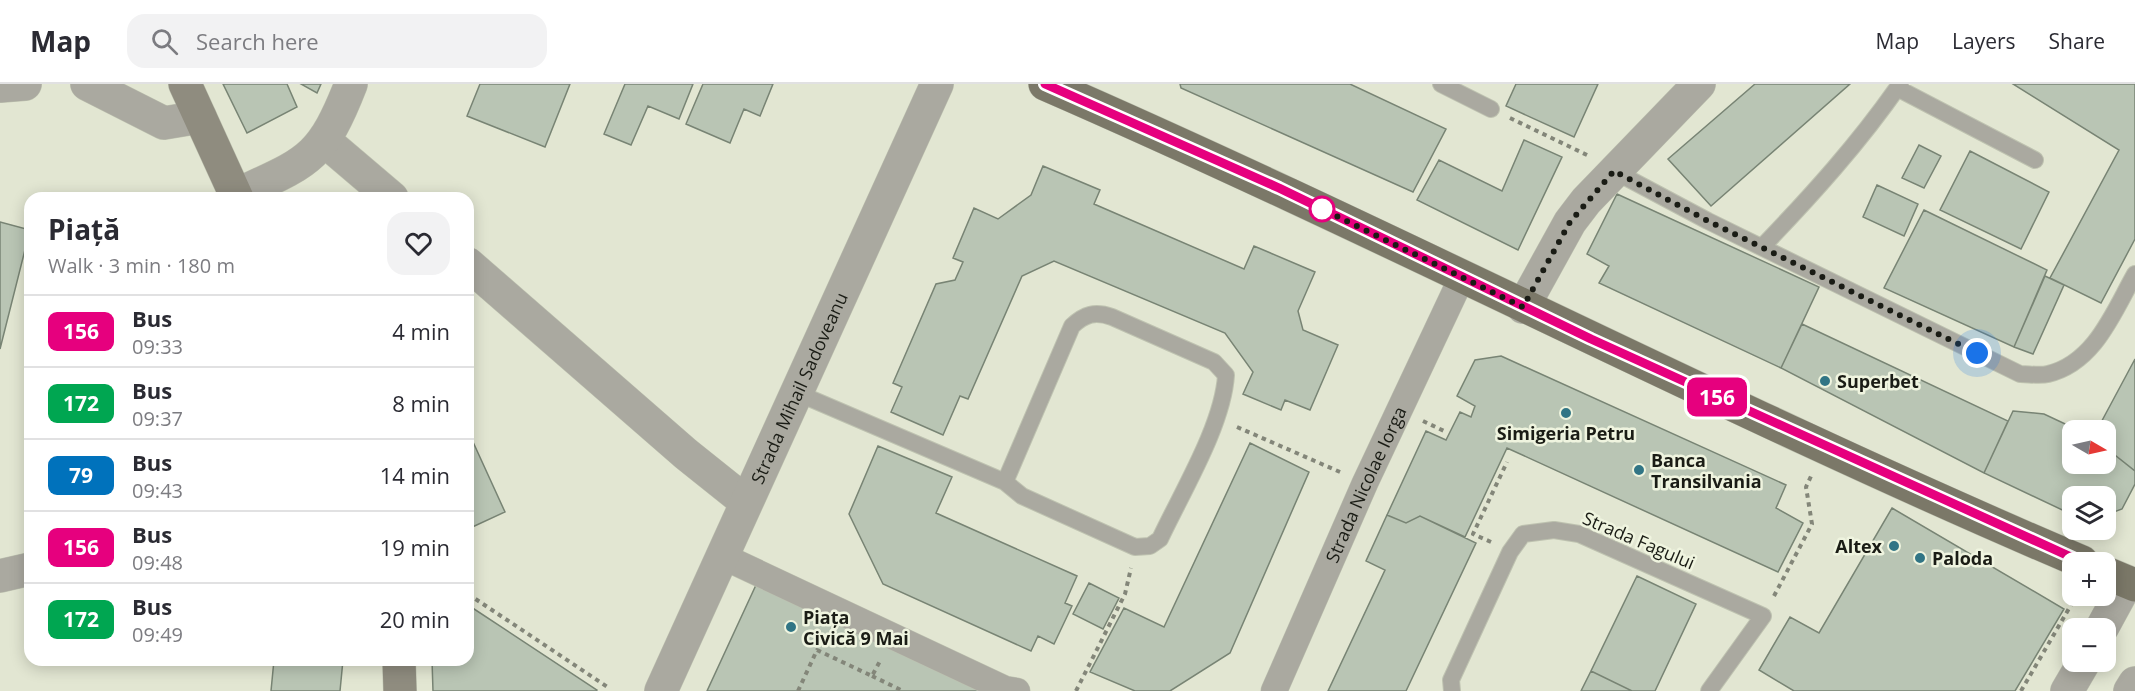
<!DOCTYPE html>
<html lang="en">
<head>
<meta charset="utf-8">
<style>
	body { margin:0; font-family:"Open Sans",sans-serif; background:#f2f2f3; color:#2b2b33; height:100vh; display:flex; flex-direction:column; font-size:22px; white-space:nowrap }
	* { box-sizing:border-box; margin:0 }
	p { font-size:20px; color:#7c7c81 }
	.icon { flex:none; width:33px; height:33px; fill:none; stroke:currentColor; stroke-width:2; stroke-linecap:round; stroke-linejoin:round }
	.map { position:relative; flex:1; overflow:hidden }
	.sheet { position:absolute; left:24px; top:108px; width:450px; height:474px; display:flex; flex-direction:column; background:#fff; border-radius:18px; box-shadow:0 3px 15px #0003 }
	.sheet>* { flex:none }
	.badge { padding:0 12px; border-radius:9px; font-size:21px; line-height:39px }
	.needle { width:39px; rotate:99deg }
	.fabs { position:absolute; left:2062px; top:336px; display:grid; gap:12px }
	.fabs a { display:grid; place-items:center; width:54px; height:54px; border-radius:12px; background:#fff; box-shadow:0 3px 15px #0003; font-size:30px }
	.you { position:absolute; width:30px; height:30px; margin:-15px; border:4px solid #fff; border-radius:50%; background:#1a73e8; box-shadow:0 0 0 9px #1a73e833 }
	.map>.badge { position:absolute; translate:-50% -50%; box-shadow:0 0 0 3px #fff }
	.round { display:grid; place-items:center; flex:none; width:63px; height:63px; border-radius:18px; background:#f2f2f3 }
	.overview { display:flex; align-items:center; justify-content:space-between; height:102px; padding:0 24px }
	h1 { font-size:28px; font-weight:700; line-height:45px }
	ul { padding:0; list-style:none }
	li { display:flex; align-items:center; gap:18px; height:72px; padding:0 24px; border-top:2px solid #e1e1e2 }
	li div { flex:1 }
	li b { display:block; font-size:22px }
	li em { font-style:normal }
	li .badge { min-width:66px; font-weight:700; text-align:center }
	header { display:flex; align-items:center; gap:36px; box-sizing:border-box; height:84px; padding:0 30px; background:#fff; border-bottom:2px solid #e1e1e2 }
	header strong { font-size:28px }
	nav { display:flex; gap:33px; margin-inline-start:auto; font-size:21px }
	.search { width:420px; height:54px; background:#f2f2f3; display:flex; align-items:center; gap:15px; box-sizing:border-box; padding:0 21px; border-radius:18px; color:#7c7c81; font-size:22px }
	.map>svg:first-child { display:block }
	.building { fill:#b9c5b4; stroke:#788474; stroke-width:1.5 }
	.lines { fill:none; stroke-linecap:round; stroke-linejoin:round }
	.service-casing { stroke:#bec2b0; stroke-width:18 }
	.pedestrian-casing { stroke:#bec2b0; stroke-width:27 }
	.minor-casing { stroke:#bec2b0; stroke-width:34 }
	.tertiary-casing { stroke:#bec2b0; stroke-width:34 }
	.secondary-casing { stroke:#bec2b0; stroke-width:34 }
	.primary-casing { stroke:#bec2b0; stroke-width:34 }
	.path { stroke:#838679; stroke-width:4; stroke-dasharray:4.5 4.5; stroke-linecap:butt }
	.service { stroke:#aaa9a0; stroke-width:16 }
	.pedestrian { stroke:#aaa9a0; stroke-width:26 }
	.minor { stroke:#aaa9a0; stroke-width:33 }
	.tertiary { stroke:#aaa9a0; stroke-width:33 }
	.secondary { stroke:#8f8c7f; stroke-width:33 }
	.primary { stroke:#7b7868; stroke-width:33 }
	.line-casing { stroke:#fff; stroke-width:14 }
	.line { stroke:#e6007e; stroke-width:9 }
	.walk { stroke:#1a1c15; stroke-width:6; stroke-dasharray:0 10.8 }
	.stop-dot { fill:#fff; stroke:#e6007e; stroke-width:3 }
	.poi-dot { fill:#317585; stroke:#eff4df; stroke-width:2 }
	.labels { text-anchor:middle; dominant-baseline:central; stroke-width:5; stroke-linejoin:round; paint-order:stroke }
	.poi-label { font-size:18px; font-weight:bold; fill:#1a1c15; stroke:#eff4df; text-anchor:start }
	.street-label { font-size:18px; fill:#1a1c15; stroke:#eff4df }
</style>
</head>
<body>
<header>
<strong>Map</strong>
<div class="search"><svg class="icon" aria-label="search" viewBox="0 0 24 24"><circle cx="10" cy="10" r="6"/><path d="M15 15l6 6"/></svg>Search here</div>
<nav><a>Map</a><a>Layers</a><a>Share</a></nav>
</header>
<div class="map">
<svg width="2135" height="607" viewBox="0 0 2135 607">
	<rect width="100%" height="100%" fill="#e2e6d2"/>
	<path class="building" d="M223,0H287L297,23L247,49Z
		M301,0H321L317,9Z
		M480,0H570L545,63L467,32Z
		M625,0H693L679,35L648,22L631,61L604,50Z
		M703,0H773L760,32L744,25L730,59L686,40Z
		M1180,0H1350L1446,45L1413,108L1181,4Z
		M1516,0H1598L1574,53L1506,22Z
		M1755,0H1850L1711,122L1668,75Z
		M2013,0H2135V155L2101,219L2050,194L2119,66Z
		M1524,56L1562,73L1518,166L1417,116L1439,76L1502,107Z
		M1919,61L1941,72L1924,104L1902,94Z
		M1970,67L2049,108L2021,165L1940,126Z
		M1043,82L1100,106L1094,120L1244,185L1254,162L1315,188L1298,227L1303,246L1338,261L1310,326L1285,316L1281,326L1243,310L1253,288L1225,249L1054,177L1022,192L968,315L960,312L943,351L891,328L902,303L893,299L936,200L955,196L963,178L953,174L974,124L998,135L1031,111Z
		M1877,101L1918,120L1904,152L1863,133Z
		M1617,110L1819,203L1781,284L1599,199L1609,182L1587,170Z
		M1924,126L2047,186L2014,263L1884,204Z
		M0,138L30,146L0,265Z
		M2045,192L2064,201L2033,270L2014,263Z
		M1802,240L2008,337L1984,389L1781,284Z
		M1501,272L1786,401L1776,424L1803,439L1778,488L1507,364L1465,453L1420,432L1406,439L1387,431L1426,347L1446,356L1460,328L1471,333L1475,322L1457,312L1475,276Z
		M2135,275V387L2106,364V346H2097Z
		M2013,327L2044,330L2078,346H2073V380H2106V364L2135,387V400L2122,425L2106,431V412H2073V431L1984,389Z
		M468,347L505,428L468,445Z
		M1250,359L1309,388L1230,569L1170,607H1135L1090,588L1124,524L1164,543Z
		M878,362L952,393L936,429L1077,492L1065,519L1072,522L1054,560L1038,552L1031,567L883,500L849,430Z
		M1892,424L2064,525L2015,607H1794L1759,586L1790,533L1819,549Z
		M1387,431L1406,439L1420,432L1476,459L1406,607H1328L1385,486L1366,477Z
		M1637,492L1696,520L1655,607H1632L1591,587Z
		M1089,499L1119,514L1103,545L1073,530Z
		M756,501L984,607H707Z
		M468,521L597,606L596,607H433L432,576H468Z
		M46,576H73L47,581Z
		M274,576H343L340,607H271Z
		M1591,587L1632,607H1581Z"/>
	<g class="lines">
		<g class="service-casing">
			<path id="service" d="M1441,0L1491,25
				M1897,4L2035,76
				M1614,87L1708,137L2020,290C2029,290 2040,292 2048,290C2095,279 2114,227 2135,190
				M1762,163C1812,111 1859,59 1900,0
				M795,308L1005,398L1022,412L1135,463L1150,462L1160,455C1182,408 1223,341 1226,291L1214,278L1112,233C1095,227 1085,230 1072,242L1005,398
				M1452,607L1451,596L1510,468L1523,450L1554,446L1579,450L1763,532L1709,607"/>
		</g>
		<g class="pedestrian-casing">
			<g id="pedestrian">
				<path d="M722,472L1005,605L1017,607"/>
				<path id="s1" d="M1274,607L1365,399L1462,193"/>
			</g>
		</g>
		<g class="minor-casing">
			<g id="minor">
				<path d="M87,0L164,39L200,33"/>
				<path d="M0,2L25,0"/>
				<path d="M325,57L392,114"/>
				<path d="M236,111C307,78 321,77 351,0"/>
				<path d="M468,180L686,370L746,418"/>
				<path d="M1523,223L1570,138L1586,117L1699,0"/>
				<path d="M0,492L30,485"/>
				<path id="s2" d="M661,607L937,0"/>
			</g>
		</g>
		<g class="tertiary-casing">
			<path id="tertiary" d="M2102,544L2127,498
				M2067,607L2084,578
				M2130,607L2135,599"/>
		</g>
		<g class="secondary-casing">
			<path id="secondary" d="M185,0L237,114
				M399,576L400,607"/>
		</g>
		<g class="primary-casing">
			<path id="primary" d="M1045,0C1394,152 1731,329 2082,478
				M2106,489L2135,501"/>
		</g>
		<path class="path" d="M1510,34L1587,71
			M1423,337L1444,347
			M1237,343L1340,388
			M1491,458L1473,450L1507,378
			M468,510L609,604
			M1774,512L1812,440L1806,403L1812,390
			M872,592L903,607
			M798,607L817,566L872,592L880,577
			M1076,607L1125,510L1131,484
			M2021,607L2071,521"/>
		<use href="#service" class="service"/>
		<use href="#pedestrian" class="pedestrian"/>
		<use href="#minor" class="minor"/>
		<use href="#tertiary" class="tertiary"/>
		<use href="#secondary" class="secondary"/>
		<use href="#primary" class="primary"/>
	</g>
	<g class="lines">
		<g class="line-casing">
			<path id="line" d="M1045,0L1279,104L1591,255L2082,478"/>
		</g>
		<use href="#line" class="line"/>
		<path class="walk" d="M1322,125L1320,124L1523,223L1570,138L1614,87L1708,137L1977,269"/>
	</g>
	<circle class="stop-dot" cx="1322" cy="125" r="12"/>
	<g class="poi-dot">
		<circle cx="1825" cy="297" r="6"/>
		<circle cx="1566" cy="329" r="6"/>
		<circle cx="1639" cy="386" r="6"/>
		<circle cx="1894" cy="462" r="6"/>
		<circle cx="1920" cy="474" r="6"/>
		<circle cx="791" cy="543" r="6"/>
	</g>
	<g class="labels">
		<g class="poi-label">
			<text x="1837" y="297">Superbet</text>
			<text x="1566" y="349" text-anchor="middle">Simigeria Petru</text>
			<text x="1651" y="376">Banca<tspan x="1651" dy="21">Transilvania</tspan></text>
			<text x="1882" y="462" text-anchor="end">Altex</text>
			<text x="1932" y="474">Paloda</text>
			<text x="803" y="533">Piața<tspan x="803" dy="21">Civică 9 Mai</tspan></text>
		</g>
		<g class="street-label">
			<text stroke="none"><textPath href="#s2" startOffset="333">Strada Mihail Sadoveanu</textPath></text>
			<text stroke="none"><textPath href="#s1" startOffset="226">Strada Nicolae Iorga</textPath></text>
			<text transform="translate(1639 456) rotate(23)">Strada Fagului</text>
		</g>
	</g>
</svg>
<div class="fabs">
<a><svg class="needle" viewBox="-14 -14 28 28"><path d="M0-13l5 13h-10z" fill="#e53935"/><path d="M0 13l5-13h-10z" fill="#7c7c81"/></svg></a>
<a><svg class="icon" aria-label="layers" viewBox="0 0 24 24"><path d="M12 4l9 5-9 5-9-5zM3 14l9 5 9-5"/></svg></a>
<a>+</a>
<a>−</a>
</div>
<div class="you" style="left:1977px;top:269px"></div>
<b class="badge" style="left:1717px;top:313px;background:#e6007e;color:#fff">156</b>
<section class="sheet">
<div class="overview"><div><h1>Piață</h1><p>Walk · 3 min · 180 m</p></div><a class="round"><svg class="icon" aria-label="heart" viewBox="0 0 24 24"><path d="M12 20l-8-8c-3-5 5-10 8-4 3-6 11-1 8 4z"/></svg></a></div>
<ul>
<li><span class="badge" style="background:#e6007e;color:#fff">156</span><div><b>Bus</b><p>09:33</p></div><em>4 min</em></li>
<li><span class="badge" style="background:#00a651;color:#fff">172</span><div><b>Bus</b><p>09:37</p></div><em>8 min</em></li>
<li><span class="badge" style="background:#0072bc;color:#fff">79</span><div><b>Bus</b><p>09:43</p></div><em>14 min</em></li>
<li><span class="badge" style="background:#e6007e;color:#fff">156</span><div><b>Bus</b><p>09:48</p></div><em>19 min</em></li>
<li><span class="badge" style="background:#00a651;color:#fff">172</span><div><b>Bus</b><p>09:49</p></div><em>20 min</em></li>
</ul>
</section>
</div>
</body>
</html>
